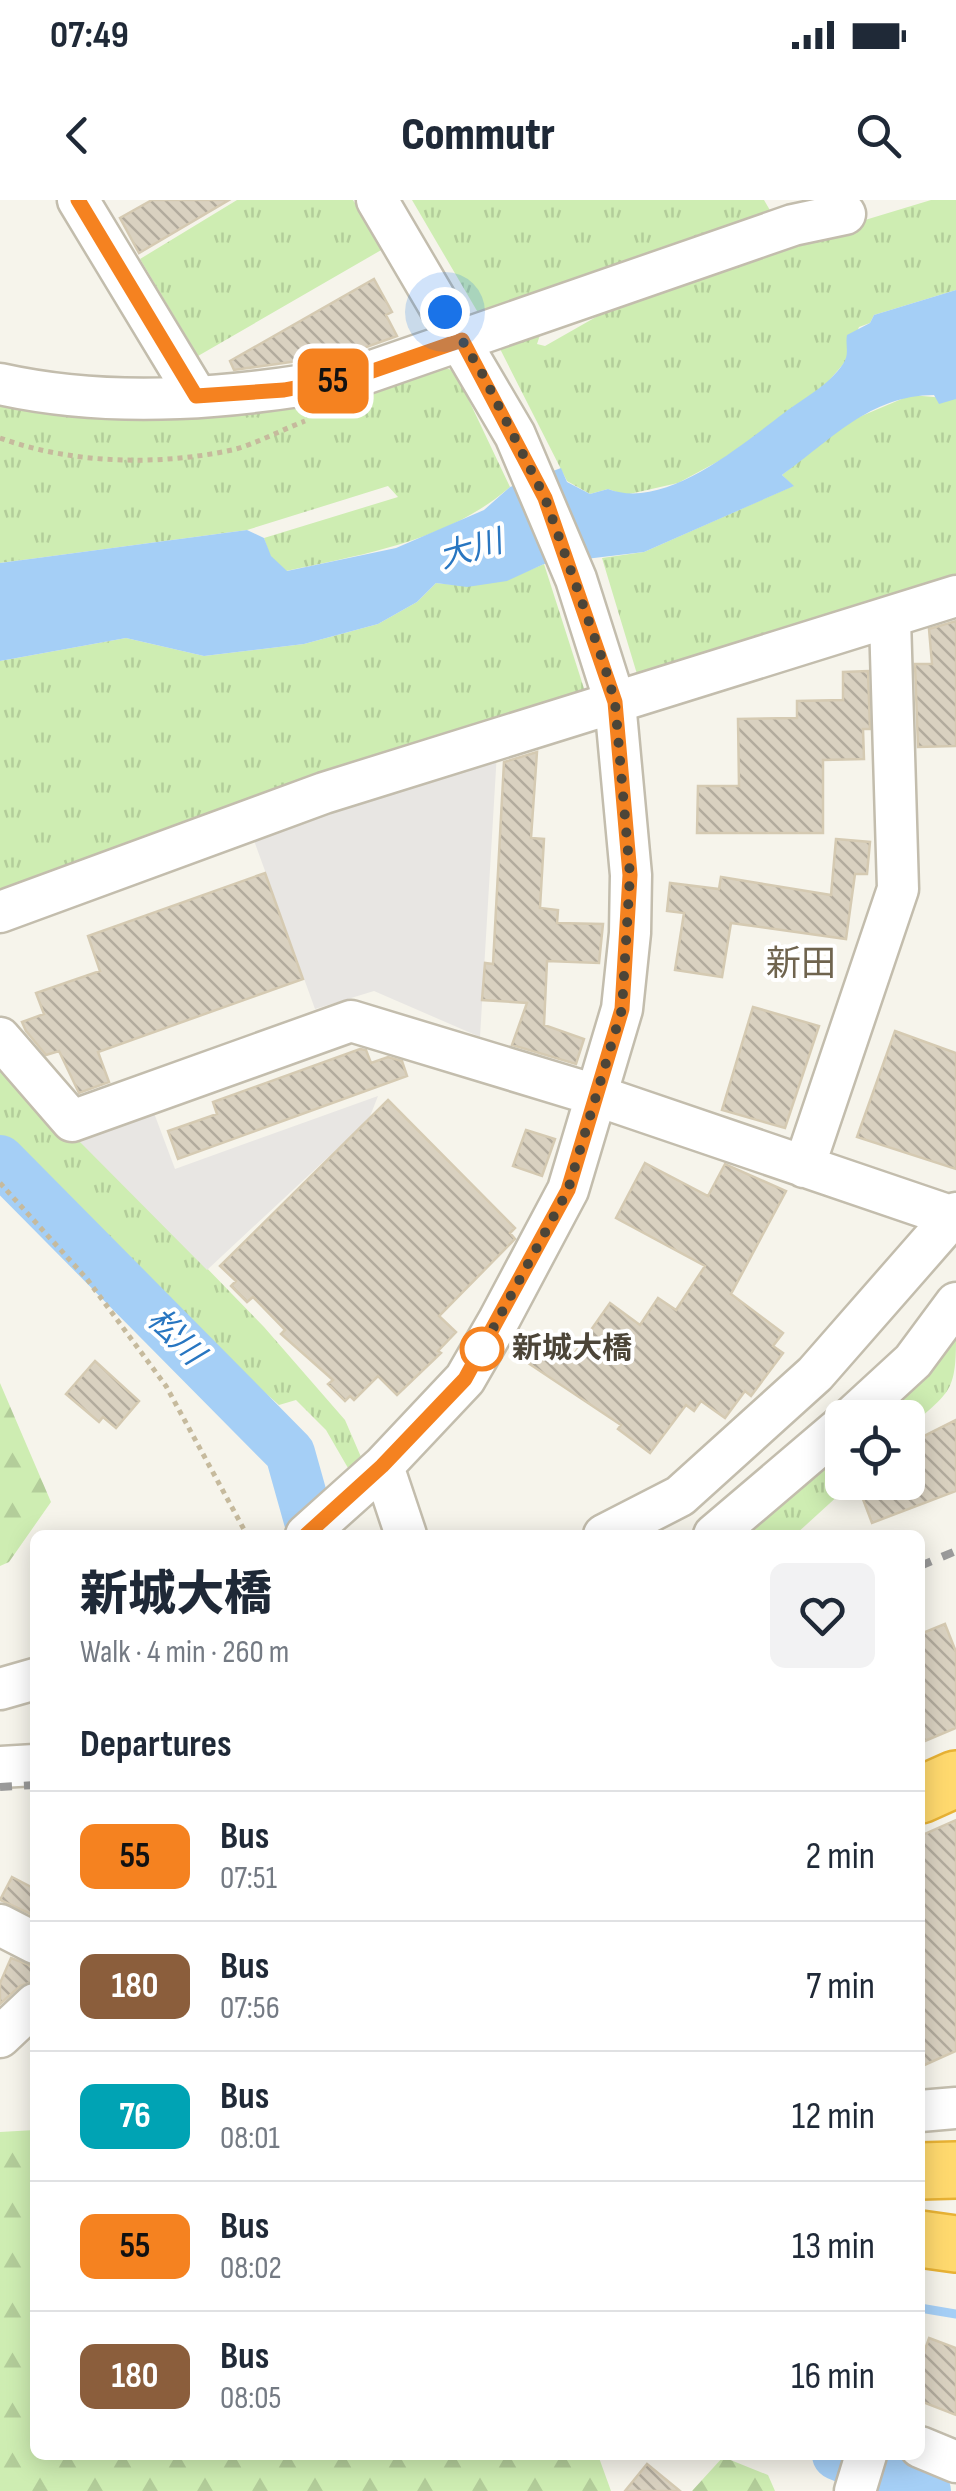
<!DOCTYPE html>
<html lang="en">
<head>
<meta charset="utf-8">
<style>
	body { margin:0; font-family:"Sofia Sans Condensed","Noto Sans JP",sans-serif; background:#f2f2f3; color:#1f2937; height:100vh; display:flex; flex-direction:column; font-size:38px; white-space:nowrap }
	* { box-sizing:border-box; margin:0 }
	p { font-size:32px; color:#747a83 }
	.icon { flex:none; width:55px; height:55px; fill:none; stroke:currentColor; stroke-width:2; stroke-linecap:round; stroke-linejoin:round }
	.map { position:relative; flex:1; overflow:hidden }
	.details { position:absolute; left:30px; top:1330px; width:895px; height:930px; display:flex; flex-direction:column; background:#fff; border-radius:15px; box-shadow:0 5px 25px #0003 }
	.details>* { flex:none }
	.badge { padding:0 20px; border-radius:15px; font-size:35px; line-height:65px }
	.tools { position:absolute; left:825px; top:1200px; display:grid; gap:20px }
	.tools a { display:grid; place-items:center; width:100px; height:100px; border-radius:15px; background:#fff; box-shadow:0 5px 25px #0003; font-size:50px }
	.you { position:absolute; width:50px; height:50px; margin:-25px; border:8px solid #fff; border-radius:50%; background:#1a73e8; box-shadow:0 0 0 15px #1a73e833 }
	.map>.badge { position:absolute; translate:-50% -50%; box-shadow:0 0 0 5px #fff }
	h2 { padding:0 50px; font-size:38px; line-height:90px }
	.round { display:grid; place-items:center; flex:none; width:105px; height:105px; border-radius:15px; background:#f2f2f3 }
	.head { display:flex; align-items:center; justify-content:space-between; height:170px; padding:0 50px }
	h1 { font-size:48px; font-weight:800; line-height:75px }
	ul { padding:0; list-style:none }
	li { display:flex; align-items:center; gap:30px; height:130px; padding:0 50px; border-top:2px solid #e0e1e3 }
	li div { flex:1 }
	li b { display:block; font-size:38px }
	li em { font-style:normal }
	li .badge { min-width:110px; font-weight:700; text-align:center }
	.status { display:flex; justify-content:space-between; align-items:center; height:70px; padding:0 50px; background:#fff; direction:ltr }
	.status svg { height:28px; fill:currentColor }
	header { display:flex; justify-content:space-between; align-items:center; height:130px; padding:0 50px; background:#fff; font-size:45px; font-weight:800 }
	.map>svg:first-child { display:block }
	.grass { fill:url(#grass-tufts) }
	.forest { fill:url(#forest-firs) }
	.parking { fill:#e8e6e3 }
	.water { fill:#a5cff6 }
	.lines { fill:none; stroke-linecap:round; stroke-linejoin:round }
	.stream { stroke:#a5cff6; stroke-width:9 }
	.river { stroke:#a5cff6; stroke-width:50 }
	.building { fill:url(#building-back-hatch); stroke:#d5cab2; stroke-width:2.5 }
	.minor-casing { stroke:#c3bdad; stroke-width:45 }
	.highway-casing { stroke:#e8b234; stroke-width:60 }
	.path { stroke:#c6ba9d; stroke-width:5; stroke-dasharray:5 5; stroke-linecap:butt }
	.minor { stroke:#fff; stroke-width:40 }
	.highway { stroke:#ffd96e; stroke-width:55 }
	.rail { stroke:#9a9a9a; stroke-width:8; stroke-dasharray:12 12; stroke-linecap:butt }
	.line-casing { stroke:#fff; stroke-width:22 }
	.line { stroke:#f58220; stroke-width:15 }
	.walk { stroke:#4c4538; stroke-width:10; stroke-dasharray:0 18 }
	.stop-dot { fill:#fff; stroke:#f58220; stroke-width:5 }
	.labels { text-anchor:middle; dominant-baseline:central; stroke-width:8; stroke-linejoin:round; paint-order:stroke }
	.stop-label { font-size:30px; font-weight:bold; fill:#4c4538; stroke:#fff; text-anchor:start }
	.water-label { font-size:32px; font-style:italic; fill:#2876c1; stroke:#fff }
	.quarter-label { font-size:35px; fill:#6f644e; stroke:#fff }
</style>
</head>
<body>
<div class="status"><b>07:49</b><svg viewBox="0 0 49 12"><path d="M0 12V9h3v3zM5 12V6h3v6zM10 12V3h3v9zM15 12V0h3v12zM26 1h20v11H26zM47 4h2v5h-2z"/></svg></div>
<header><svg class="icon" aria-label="back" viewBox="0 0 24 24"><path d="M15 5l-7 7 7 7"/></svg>Commutr<svg class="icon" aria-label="search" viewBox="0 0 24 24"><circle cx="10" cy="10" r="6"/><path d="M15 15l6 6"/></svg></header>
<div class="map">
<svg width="956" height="2291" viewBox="0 0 956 2291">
	<defs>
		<pattern id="grass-tufts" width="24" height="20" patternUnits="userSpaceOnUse" patternTransform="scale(2.5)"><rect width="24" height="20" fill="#ceedb2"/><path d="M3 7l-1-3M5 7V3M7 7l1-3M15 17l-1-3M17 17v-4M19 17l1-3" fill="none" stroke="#b3cd9a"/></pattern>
		<pattern id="forest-firs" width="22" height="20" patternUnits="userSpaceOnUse" patternTransform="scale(2.5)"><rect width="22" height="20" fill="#ceedb2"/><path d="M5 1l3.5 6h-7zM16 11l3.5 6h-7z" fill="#b3cd9a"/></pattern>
		<pattern id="building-back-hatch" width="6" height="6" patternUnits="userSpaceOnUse" patternTransform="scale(2.5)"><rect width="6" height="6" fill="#d9d1c0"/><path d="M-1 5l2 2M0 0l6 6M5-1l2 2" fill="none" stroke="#b2ab9d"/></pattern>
	</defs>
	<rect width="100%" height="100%" fill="#f6f4eb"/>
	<path class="grass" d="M237,0H353L383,49L198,156L140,59Z
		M412,0H764L778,24L480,116Z
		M931,0H956V90L874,115L870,123L859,127L845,162L827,183L730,255L678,283L625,295L608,289L590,294L567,281L496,141L542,129L537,144L545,146L603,113L601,100Z
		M429,163L455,171L510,287C448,341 365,354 286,371L270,356L264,338L398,297L388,286L247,330L0,363V199L123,219L250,211Z
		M911,195L956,199V387L640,484L602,358L644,352L793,286L782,275L845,223Z
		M544,364L588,501L0,699V461L126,438L204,456L304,444L378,424L417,402L436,383C477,388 507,381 544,364Z
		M0,855L264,1127L345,1220L361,1257L348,1268L326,1230L296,1200L279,1205C184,1121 93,1031 0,944Z
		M956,1139C956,1195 948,1192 908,1229V1218H870L908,1193Z
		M842,1242V1282L852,1283L795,1335H726Z"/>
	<path class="forest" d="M0,1183L51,1302L9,1362L0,1366Z
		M35,1930V2255H598L611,2291H0V1932Z
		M723,2257L768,2275L775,2291H692Z"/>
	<path class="parking" d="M497,552L480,837L374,791L315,809L252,635Z
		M378,896L369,919L207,1070L77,939L154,913L175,969Z"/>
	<path class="water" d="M956,90V199L939,204L934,195C870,195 830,241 782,275L794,286L644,352L544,364L507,381L467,387L436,383L417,402L378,424L304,444L204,456L126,438L0,461V363L247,330L264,338L271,356L287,371L396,348L484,310L510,287L561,268L567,282L590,294L608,289C665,311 741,245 784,213C805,197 828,186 843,164C850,154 845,146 847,135L870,123L874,115Z"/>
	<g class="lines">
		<path class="stream" d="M920,2108L956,2114"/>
		<path class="river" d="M0,960L290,1253L313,1335
			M837,2255L926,2291"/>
	</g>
	<path class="building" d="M152,0H229L139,53L120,18Z
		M374,79L392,112L386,115L397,136L347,154L234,170L230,161Z
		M956,421V546L918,547L915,464H932L929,429Z
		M868,471L870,529H863L864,559L823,560V633H697L698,586H739L738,519L797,518V501L843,500V472Z
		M537,552L531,638L544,639L540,708L558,710L557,723L603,724L599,763L547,761L544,825L584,839L576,864L512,845L527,803L482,800L485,763L493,764L504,562Z
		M836,639L870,642L867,674H855L846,739L731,723L722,777L675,770L684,713L667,711L670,683L719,689L721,677L831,695Z
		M265,673L303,779L98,852L109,882L79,893L59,851L46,855L26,831L22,822L44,814L36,793L100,771L88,736Z
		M753,807L819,826L785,928L722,910Z
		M895,831L956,853V969L857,937Z
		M360,849L366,850L371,863L388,857L402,861L407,876L178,959L168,931L217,914L213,902Z
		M388,900L515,1028L510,1033L515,1039L439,1116L456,1132L438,1151L441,1153L397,1195L378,1176L354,1200L350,1196L345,1201L328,1184L333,1180L281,1134L285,1130L253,1097L247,1102L231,1086L236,1081L220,1066Z
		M526,930L555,939L542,976L513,966Z
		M645,963L708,996L725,964L786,991L731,1094L783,1133L773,1146L783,1153L751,1196L745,1191L725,1218L701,1201L694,1211L686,1205L650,1253L618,1229L621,1225L528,1163L547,1135L574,1154L610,1103L640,1125L658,1098L676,1110L705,1066L616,1018Z
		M95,1161L139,1201L116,1228L103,1217L99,1222L66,1194Z
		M956,1220V1291L872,1323L861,1294L890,1282H908V1244Z
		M945,1424L956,1452V1528L920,1543V1434Z
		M956,1620V1851L920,1867V1636Z
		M12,1677L35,1689V1716L0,1700Z
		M11,1758L35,1767V1781L20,1786L0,1804V1783Z
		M929,2138L956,2148V2215L920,2201V2164Z
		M647,2264L680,2291H625Z"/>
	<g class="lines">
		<g class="minor-casing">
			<path id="minor" d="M78,0L196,195
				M0,184C117,210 241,198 358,176L793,25L845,14
				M0,712L324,593L956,396
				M0,838L72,921L351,821L595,895L956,1018
				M804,967L898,689L890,419
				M851,1218L913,1161L956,1103
				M383,1266L406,1335
				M306,1335L383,1266L465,1179L499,1120L568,990L622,809L630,733L631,675L615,502L576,379L515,235L377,0
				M604,1335L680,1296L815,1174L956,1013
				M714,1335L842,1226
				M0,1489L35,1479
				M0,1567L35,1565
				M0,1725L35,1743
				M0,1837L35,1804
				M920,1911L956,1908
				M920,2247L956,2262
				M855,2291L866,2255"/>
		</g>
		<g class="highway-casing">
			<path id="highway" d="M920,1595L956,1579
				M920,1971L956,1970
				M920,2039L956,2044"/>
		</g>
		<path class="path" d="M0,238C72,264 158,266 232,250C256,244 281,230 305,221
			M0,983L87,1079L166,1186L247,1335"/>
		<use href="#minor" class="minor"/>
		<use href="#highway" class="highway"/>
		<path class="rail" d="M920,1366L956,1351
			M0,1587L35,1585"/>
	</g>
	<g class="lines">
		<g class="line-casing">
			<path id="line" d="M78,0L196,196L284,190L358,176L462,140L545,298L615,502L630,675L622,809L568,990L465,1179L382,1266L306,1335"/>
		</g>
		<use href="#line" class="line"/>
		<path class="walk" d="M445,112L483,175L545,298L604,464L615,502L630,675L622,809L568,990L482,1149"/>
	</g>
	<circle class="stop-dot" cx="482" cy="1149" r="20"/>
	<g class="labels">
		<g class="stop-label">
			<text x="512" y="1149">新城大橋</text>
		</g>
		<g class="water-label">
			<text transform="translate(471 350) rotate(-16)">大川</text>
			<text transform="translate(175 1137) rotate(45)">松川</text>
		</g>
		<g class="quarter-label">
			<text x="801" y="764">新田</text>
		</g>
	</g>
</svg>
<div class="tools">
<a><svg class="icon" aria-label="locate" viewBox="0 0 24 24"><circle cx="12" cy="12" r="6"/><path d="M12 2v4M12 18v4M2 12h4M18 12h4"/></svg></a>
</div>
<div class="you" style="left:445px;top:112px"></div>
<b class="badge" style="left:333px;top:181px;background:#f58220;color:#111">55</b>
<section class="details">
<div class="head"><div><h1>新城大橋</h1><p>Walk · 4 min · 260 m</p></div><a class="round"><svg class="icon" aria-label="heart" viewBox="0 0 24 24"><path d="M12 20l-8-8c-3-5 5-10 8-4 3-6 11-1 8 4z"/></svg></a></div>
<h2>Departures</h2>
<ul>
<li><span class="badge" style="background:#f58220;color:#111">55</span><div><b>Bus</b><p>07:51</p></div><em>2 min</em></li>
<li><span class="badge" style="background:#8b5e3c;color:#fff">180</span><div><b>Bus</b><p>07:56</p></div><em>7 min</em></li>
<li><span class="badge" style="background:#00a3b4;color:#fff">76</span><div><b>Bus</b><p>08:01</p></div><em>12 min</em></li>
<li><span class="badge" style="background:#f58220;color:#111">55</span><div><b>Bus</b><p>08:02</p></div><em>13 min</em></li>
<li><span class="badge" style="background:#8b5e3c;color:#fff">180</span><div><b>Bus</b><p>08:05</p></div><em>16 min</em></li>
</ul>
</section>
</div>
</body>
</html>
